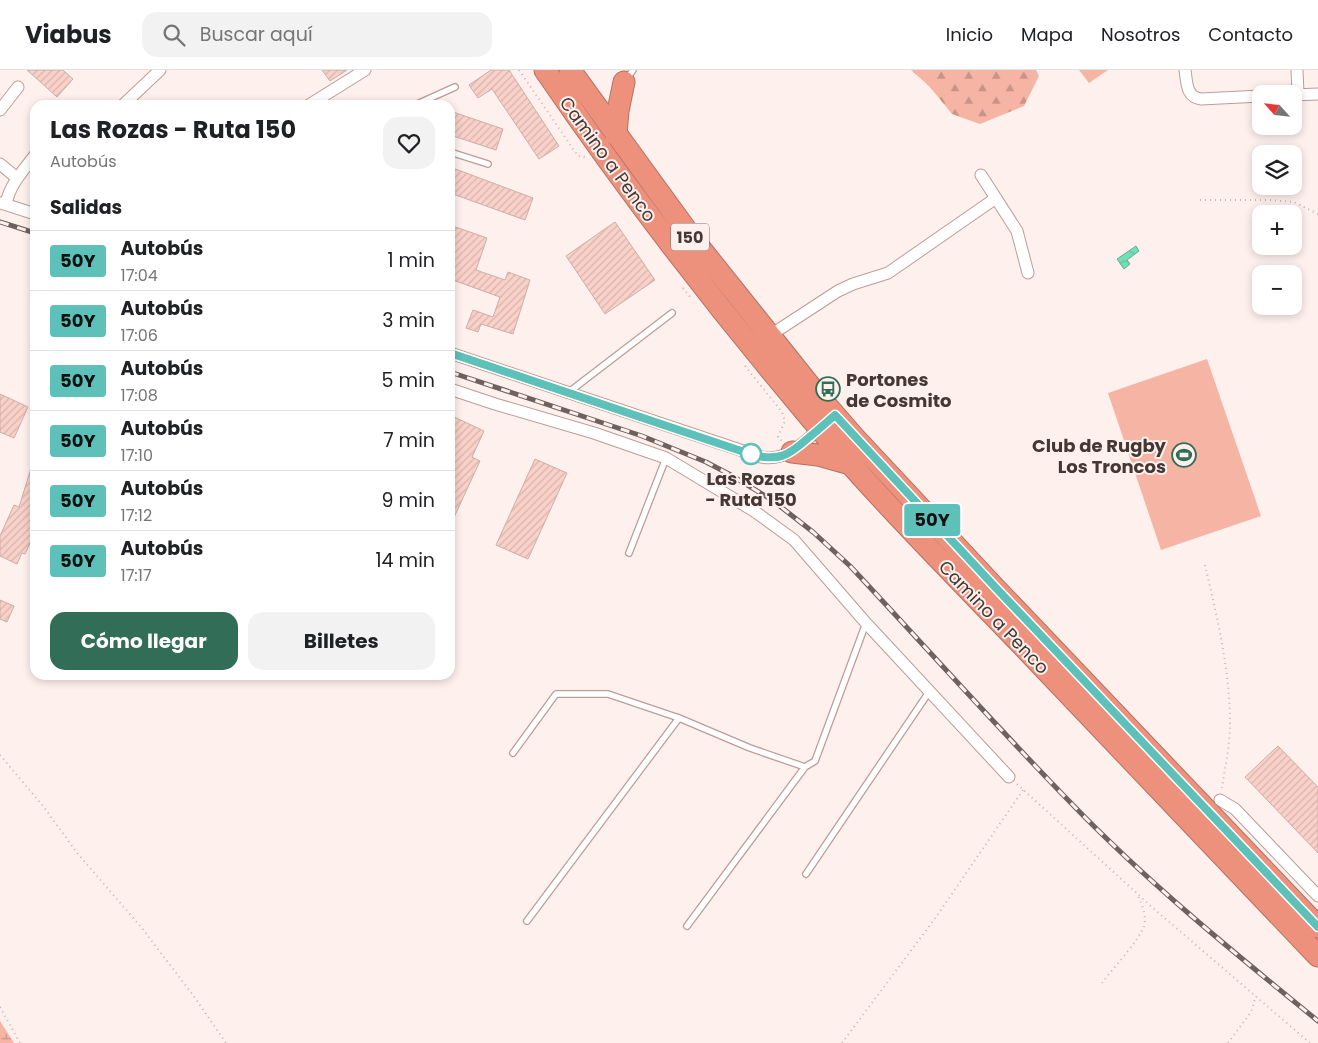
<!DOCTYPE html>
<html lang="es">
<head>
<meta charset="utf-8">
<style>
	body { margin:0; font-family:Poppins,sans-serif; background:#f2f2f2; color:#202124; height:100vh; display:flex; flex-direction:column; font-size:19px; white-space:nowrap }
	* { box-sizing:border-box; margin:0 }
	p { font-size:16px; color:#757577 }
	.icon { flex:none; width:28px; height:28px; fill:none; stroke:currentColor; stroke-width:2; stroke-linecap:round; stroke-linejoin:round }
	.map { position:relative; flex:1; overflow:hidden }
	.details { position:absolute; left:30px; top:30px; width:425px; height:580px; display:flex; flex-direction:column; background:#fff; border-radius:15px; box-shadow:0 2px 8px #0003 }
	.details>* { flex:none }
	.badge { padding:0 10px; border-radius:4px; font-size:18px; line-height:32px }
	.needle { width:32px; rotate:297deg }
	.buttons { position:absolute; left:1252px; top:15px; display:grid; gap:10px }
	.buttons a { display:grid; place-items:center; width:50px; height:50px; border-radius:10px; background:#fff; box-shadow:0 2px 8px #0003; font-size:25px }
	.map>.badge { position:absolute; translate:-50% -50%; box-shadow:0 0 0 2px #fff }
	h2 { padding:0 20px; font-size:19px; line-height:45px }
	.round { display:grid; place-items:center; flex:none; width:52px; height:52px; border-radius:15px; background:#f2f2f2 }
	.summary { display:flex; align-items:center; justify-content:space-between; height:85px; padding:0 20px }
	h1 { font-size:24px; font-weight:700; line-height:38px }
	.cta { display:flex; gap:10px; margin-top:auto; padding:10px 20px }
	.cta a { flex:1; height:58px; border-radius:15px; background:#326d57; color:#fff; font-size:20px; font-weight:700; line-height:58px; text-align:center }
	.cta a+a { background:#f2f2f2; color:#202124 }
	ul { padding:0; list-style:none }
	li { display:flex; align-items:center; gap:15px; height:60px; padding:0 20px; border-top:1px solid #e0e0e0 }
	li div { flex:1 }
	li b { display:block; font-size:19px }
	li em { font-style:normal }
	li .badge { min-width:55px; font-weight:700; text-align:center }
	header { display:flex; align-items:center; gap:30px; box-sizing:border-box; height:70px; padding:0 25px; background:#fff; border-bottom:1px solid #e0e0e0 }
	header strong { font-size:24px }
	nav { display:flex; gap:28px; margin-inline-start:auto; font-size:18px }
	.search { width:350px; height:45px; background:#f2f2f2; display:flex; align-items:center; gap:12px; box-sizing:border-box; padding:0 18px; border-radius:15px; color:#757577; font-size:19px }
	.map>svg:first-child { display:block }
	.forest { fill:url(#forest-firs) }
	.wetland { fill:url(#wetland-marsh) }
	.pitch { fill:#f6b4a5 }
	.water { fill:url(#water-waves); stroke:#65ad8f }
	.building { fill:url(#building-hatch); stroke:#cfada6 }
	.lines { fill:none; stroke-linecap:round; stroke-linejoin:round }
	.lane-casing { stroke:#bd9d95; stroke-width:8 }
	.street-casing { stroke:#bd9d95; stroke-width:13 }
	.highway-casing { stroke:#b27263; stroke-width:23 }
	.path { stroke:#c4b6b3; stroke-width:2; stroke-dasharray:1 4; stroke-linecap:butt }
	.lane { stroke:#fff; stroke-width:5.5 }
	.street { stroke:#fff; stroke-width:11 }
	.highway { stroke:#ed917d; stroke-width:21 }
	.rail-casing { stroke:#6f615e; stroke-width:5 }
	.rail { stroke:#fef0ed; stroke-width:3; stroke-dasharray:9; stroke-linecap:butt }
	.line-casing { stroke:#fff; stroke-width:11 }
	.line { stroke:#5dc1b9; stroke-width:8 }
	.stop-dot { fill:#fff; stroke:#5dc1b9; stroke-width:2.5 }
	.labels { text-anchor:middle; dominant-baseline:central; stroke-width:4; stroke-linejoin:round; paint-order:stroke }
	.shield { fill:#fef0ed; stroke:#7c6e6c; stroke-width:1 }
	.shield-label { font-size:16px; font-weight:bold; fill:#453734 }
	.street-label { font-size:18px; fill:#453734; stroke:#fef0ed }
	.poi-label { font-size:18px; font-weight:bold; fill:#453734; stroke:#fef0ed; text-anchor:start }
	.stop-label { font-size:18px; font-weight:bold; fill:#453734; stroke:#fef0ed }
</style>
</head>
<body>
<header>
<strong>Viabus</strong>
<div class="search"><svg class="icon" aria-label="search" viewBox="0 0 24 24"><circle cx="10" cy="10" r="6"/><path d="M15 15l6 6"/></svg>Buscar aquí</div>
<nav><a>Inicio</a><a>Mapa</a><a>Nosotros</a><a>Contacto</a></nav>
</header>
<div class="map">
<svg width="1318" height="973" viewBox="0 0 1318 973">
	<defs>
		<pattern id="forest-firs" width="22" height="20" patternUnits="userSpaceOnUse" patternTransform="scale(1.25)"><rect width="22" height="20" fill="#f6b4a5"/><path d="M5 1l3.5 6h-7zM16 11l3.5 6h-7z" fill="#c99387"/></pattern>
		<pattern id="wetland-marsh" width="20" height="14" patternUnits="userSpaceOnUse" patternTransform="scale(1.25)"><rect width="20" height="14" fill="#f6b4a5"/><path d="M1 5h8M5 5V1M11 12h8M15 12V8" fill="none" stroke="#c99387"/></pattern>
		<pattern id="water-waves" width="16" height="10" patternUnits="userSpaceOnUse" patternTransform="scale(1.25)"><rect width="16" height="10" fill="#73dfb6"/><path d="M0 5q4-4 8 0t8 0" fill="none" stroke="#65c09d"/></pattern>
		<pattern id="building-hatch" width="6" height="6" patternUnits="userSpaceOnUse" patternTransform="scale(1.25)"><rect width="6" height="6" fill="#f9d1c8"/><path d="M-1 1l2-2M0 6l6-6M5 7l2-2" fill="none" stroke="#d7b4ac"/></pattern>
	</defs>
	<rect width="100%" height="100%" fill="#fef0ed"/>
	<path class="forest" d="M911,0H1036L1039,6L1024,36L980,54L952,44L929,16Z
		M1079,0H1108L1089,13Z"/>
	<path class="wetland" d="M0,951L14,973H0Z"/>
	<path class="pitch" d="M1207,289L1261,446L1161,480L1108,323Z"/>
	<path class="water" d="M1136,176L1139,181L1127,190L1130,194L1124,199L1117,189Z"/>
	<path class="building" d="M27,0H63L73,9L57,27Z
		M322,0H347L330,11Z
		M491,0H509L559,76L539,89L492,19L478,28L469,15Z
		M450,41L503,59L496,80L450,65Z
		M450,97L533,128L525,150L450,123Z
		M615,152L655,210L605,244L566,186Z
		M450,155L487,168L476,200L505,210L508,202L530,210L513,264L481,254L478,262L466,258L473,240L493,247L500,227L450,209Z
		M0,324L28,337L14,368L0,362Z
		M450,345L484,361L472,387L480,391L450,456Z
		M535,389L567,403L528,489L496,475Z
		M33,392H35V462L25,484L22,483L17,494L0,486V466L14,435L19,437Z
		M0,530L14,536L7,552L0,549Z
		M1278,676L1318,717V783L1245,707Z"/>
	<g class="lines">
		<g class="lane-casing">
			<path id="lane" d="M626,10L633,0
				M415,35L455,17
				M450,82L488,94
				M569,322L672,243
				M629,483L666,388
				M513,683L556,624H608L679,648L750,678L805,697L815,691L866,553
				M806,804L929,622
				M527,851L679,648
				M687,856L805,697"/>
		</g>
		<g class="street-casing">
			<path id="street" d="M1185,0C1187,13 1186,27 1201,29L1261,26
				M1297,0L1298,24
				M1294,25L1318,24
				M123,35L160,0
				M309,35L365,0
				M0,40L18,17
				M0,94L17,108
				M981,105L1017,161L1028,203
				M1,133L35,144
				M6,134C10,114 23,101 35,85
				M769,266L838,221L853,214L888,203L996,128
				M450,283L761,387C788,392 804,372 822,356
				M450,319L495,334L594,363L666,388L754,441L794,470L866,553L1009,707
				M1220,730L1235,739L1318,826"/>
		</g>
		<g class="highway-casing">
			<path id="highway" d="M545,0C624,116 709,227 799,334C868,418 945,495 1020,573C1119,677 1218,782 1318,886
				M570,0L692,168L814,321L853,366L995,518L1318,857
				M616,65L618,41L624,12
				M792,382L818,385L850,394"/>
		</g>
		<path class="path" d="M519,0L578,86L586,87
			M1200,130H1270L1294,132L1318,144
			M683,218L691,228
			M745,296L782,342L785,351L778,367L782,371
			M1205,495C1217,547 1230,600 1230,654C1230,675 1225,697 1222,718
			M0,685L43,736L78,784L141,857L193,925L226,973
			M1017,714L1153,838L1310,973
			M1102,913C1113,898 1138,872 1144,856C1147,846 1142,835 1138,826
			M0,937L20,973
			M842,973L936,847L1023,720
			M1228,973L1251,942L1256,926"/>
		<use href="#lane" class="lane"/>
		<use href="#street" class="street"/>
		<use href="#highway" class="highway"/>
		<g class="rail-casing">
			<path id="rail" d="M0,152L35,163
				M450,302L642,366L706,392L729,404L772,430L813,462L850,496C923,574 994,654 1069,731C1146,811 1232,881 1318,951"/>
		</g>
		<use href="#rail" class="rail"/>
	</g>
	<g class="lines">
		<g class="line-casing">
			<path id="line" d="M450,283L753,385C779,391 788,386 807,369C817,361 826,353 835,345L996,518L1318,857"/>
		</g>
		<use href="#line" class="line"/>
	</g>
	<defs>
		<g id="bus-ring" transform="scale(1.25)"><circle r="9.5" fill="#fef0ed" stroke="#326d57" stroke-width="1.5"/><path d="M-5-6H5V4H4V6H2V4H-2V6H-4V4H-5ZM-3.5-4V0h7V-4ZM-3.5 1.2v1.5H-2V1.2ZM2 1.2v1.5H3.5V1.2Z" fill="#326d57"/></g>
		<g id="stadium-ring" transform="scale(1.25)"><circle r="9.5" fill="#fef0ed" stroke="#326d57" stroke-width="1.5"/><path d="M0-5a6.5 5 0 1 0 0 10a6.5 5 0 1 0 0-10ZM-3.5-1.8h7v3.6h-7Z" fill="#326d57"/></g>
	</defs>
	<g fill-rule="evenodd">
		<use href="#bus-ring" x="828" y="319"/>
		<use href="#stadium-ring" x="1184" y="385"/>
	</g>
	<circle class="stop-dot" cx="751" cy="384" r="10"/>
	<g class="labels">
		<rect class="shield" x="671" y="153.5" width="38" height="27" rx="4"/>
		<g class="shield-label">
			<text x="690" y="167">150</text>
		</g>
		<g class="street-label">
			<text transform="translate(608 89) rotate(54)">Camino a Penco</text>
			<text transform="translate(994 547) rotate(46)">Camino a Penco</text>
		</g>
		<g class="poi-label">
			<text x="846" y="309">Portones<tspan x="846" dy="21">de Cosmito</tspan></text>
			<text x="1166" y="375" text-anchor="end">Club de Rugby<tspan x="1166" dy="21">Los Troncos</tspan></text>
		</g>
		<g class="stop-label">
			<text x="751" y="408">Las Rozas<tspan x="751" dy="21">- Ruta 150</tspan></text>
		</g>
	</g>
</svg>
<div class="buttons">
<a><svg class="needle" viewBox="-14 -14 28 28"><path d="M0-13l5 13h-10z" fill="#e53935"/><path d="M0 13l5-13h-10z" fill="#757577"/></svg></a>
<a><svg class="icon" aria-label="layers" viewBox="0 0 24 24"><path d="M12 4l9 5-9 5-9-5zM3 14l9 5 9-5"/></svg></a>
<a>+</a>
<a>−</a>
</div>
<b class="badge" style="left:932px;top:450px;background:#5dc1b9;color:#111">50Y</b>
<section class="details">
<div class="summary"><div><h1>Las Rozas - Ruta 150</h1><p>Autobús</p></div><a class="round"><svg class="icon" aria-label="heart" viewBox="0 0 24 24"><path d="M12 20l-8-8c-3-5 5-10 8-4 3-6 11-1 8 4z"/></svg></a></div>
<h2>Salidas</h2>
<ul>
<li><span class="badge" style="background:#5dc1b9;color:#111">50Y</span><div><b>Autobús</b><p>17:04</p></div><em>1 min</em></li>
<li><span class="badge" style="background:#5dc1b9;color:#111">50Y</span><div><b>Autobús</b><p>17:06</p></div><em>3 min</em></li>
<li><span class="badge" style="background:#5dc1b9;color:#111">50Y</span><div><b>Autobús</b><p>17:08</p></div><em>5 min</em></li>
<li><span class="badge" style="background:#5dc1b9;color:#111">50Y</span><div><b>Autobús</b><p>17:10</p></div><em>7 min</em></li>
<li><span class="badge" style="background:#5dc1b9;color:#111">50Y</span><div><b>Autobús</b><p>17:12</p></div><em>9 min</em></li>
<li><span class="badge" style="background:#5dc1b9;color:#111">50Y</span><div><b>Autobús</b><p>17:17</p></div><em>14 min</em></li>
</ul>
<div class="cta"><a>Cómo llegar</a><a>Billetes</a></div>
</section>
</div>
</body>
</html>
